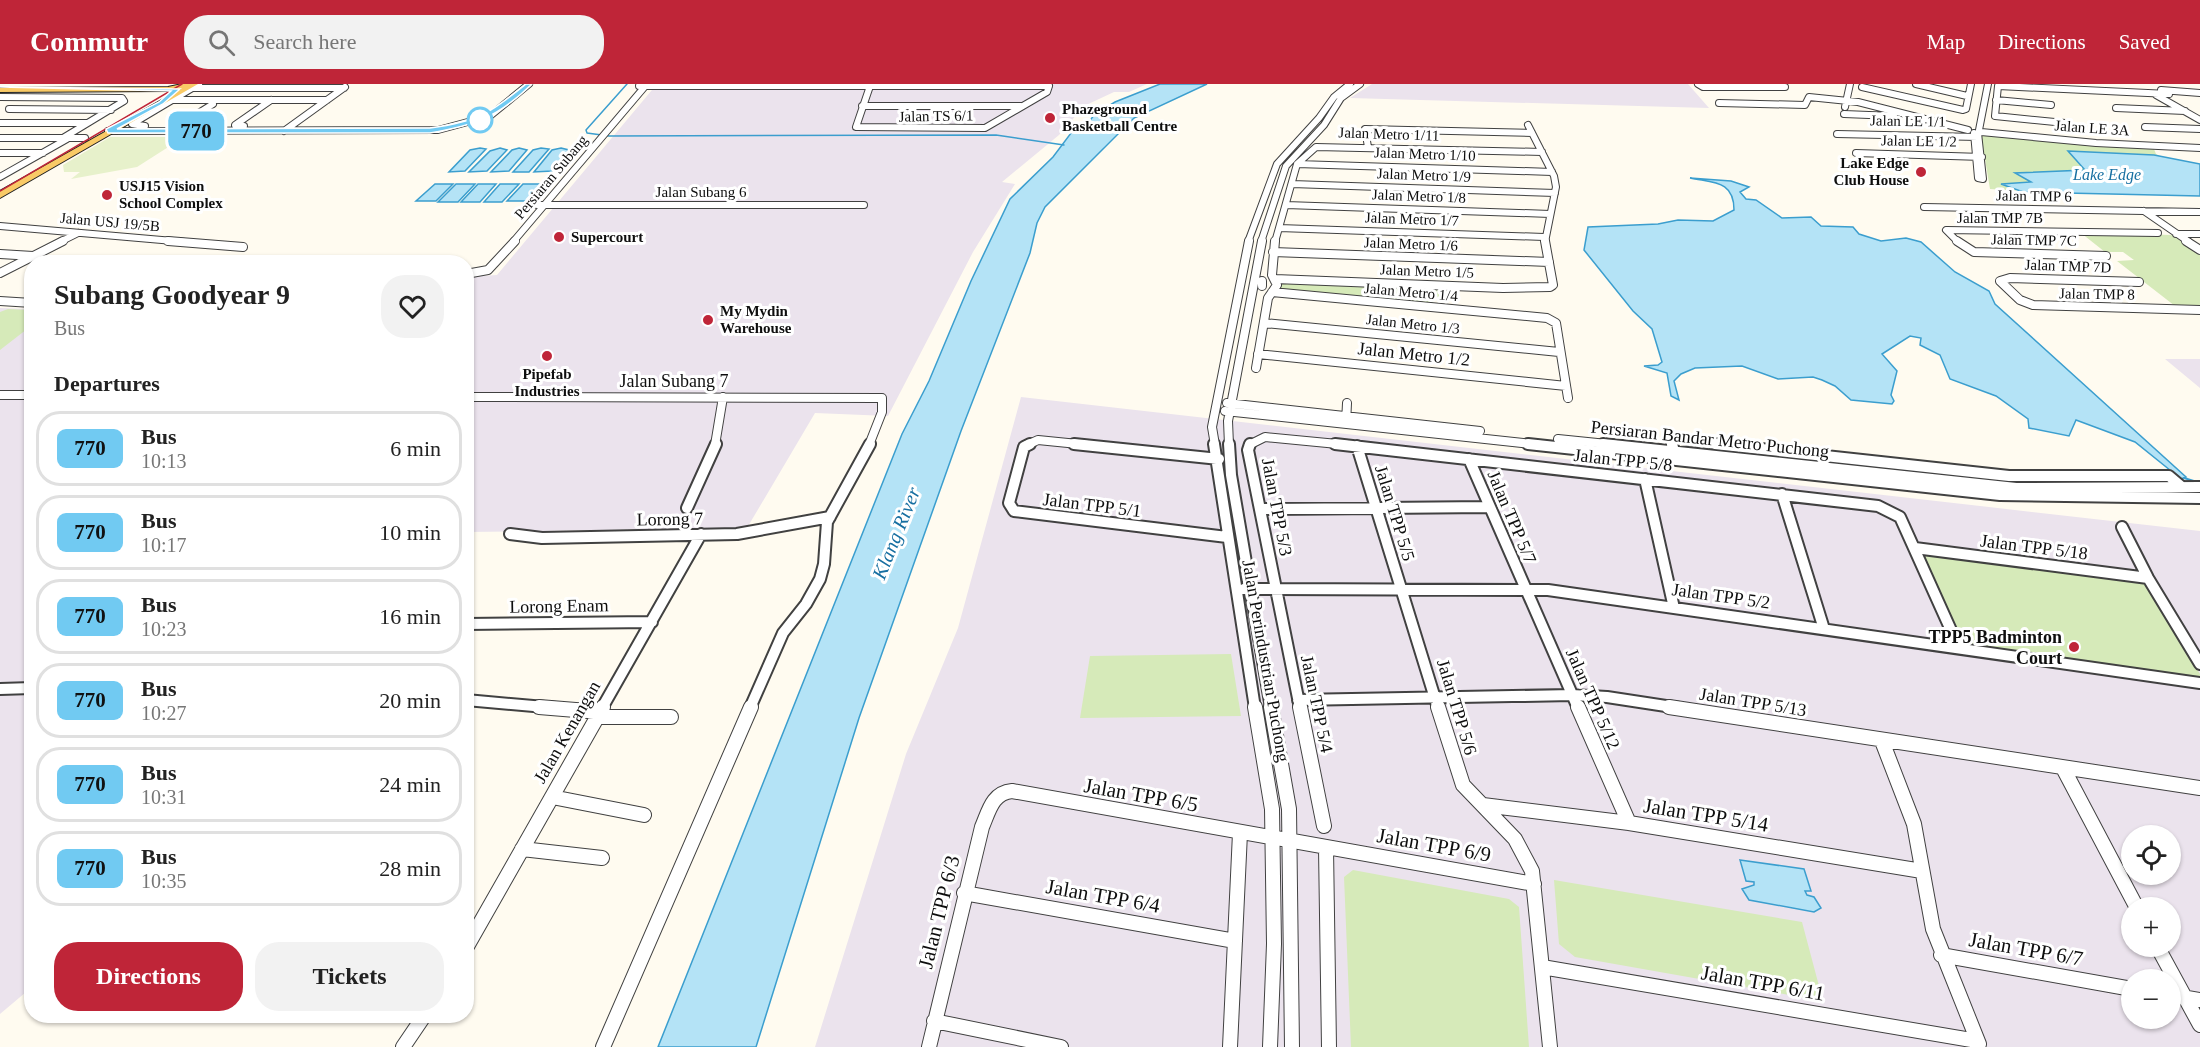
<!DOCTYPE html>
<html lang="en">
<head>
<meta charset="utf-8">
<style>
	body { margin:0; font-family:Georgia,serif; background:#f2f2f2; color:#222; height:100vh; display:flex; flex-direction:column; font-size:22px; white-space:nowrap }
	* { box-sizing:border-box; margin:0 }
	p { font-size:20px; color:#767676 }
	.icon { flex:none; width:33px; height:33px; fill:none; stroke:currentColor; stroke-width:2; stroke-linecap:round; stroke-linejoin:round }
	.map { position:relative; flex:1; overflow:hidden }
	.drawer { position:absolute; left:24px; top:171px; width:450px; height:768px; display:flex; flex-direction:column; background:#fff; border-radius:24px; box-shadow:0 2px 4px #0004 }
	.drawer>* { flex:none }
	.badge { padding:0 12px; border-radius:9px; font-size:21px; line-height:39px }
	.fabs { position:absolute; left:2121px; top:741px; display:grid; gap:12px }
	.fabs a { display:grid; place-items:center; width:60px; height:60px; border-radius:50%; background:#fff; box-shadow:0 2px 4px #0004; font-size:30px }
	.map>.badge { position:absolute; translate:-50% -50%; box-shadow:0 0 0 3px #fff }
	h2 { padding:0 30px; font-size:22px; line-height:54px }
	.round { display:grid; place-items:center; flex:none; width:63px; height:63px; border-radius:24px; background:#f2f2f2 }
	.headline { display:flex; align-items:center; justify-content:space-between; height:102px; padding:0 30px }
	h1 { font-size:28px; font-weight:700; line-height:45px }
	.button { display:flex; gap:12px; margin-top:auto; padding:12px 30px }
	.button a { flex:1; height:69px; border-radius:24px; background:#bf2538; color:#fff; font-size:24px; font-weight:700; line-height:69px; text-align:center }
	.button a+a { background:#f2f2f2; color:#222 }
	ul { padding:0; list-style:none }
	li { display:flex; align-items:center; gap:18px; height:75px; margin:0 12px 9px; padding:0 18px; border:3px solid #e0e0e0; border-radius:24px }
	li div { flex:1 }
	li b { display:block; font-size:22px }
	li em { font-style:normal }
	li .badge { min-width:66px; font-weight:700; text-align:center }
	header { display:flex; align-items:center; gap:36px; box-sizing:border-box; height:84px; padding:0 30px; background:#bf2538; color:#fff }
	header strong { font-size:28px }
	nav { display:flex; gap:33px; margin-inline-start:auto; font-size:21px }
	.search { width:420px; height:54px; background:#f2f2f2; display:flex; align-items:center; gap:15px; box-sizing:border-box; padding:0 21px; border-radius:24px; color:#767676; font-size:22px }
	.map>svg:first-child { display:block }
	.industrial { fill:#ebe3ed; fill-rule:evenodd }
	.green { fill:#d6eab9 }
	.pitch { fill:#e7f1cb }
	.water { fill:#b4e3f6; stroke:#3b9ece; stroke-width:1.5 }
	.lines { fill:none; stroke-linecap:round; stroke-linejoin:round }
	.stream-far1 { stroke:#3b9ece; stroke-width:1.5 }
	.stream { stroke:#3b9ece; stroke-width:2 }
	.minor-far3-casing { stroke:#414141; stroke-width:8 }
	.minor-far2-casing { stroke:#414141; stroke-width:10 }
	.minor-far1-casing { stroke:#414141; stroke-width:14 }
	.minor-casing { stroke:#414141; stroke-width:16 }
	.major-casing { stroke:#1f1f1f; stroke-width:2 }
	.minor-far3 { stroke:#fff; stroke-width:6 }
	.minor-far2 { stroke:#fff; stroke-width:8 }
	.minor-far1 { stroke:#fff; stroke-width:10 }
	.minor { stroke:#fff; stroke-width:14 }
	.major { fill:#f9ca66; fill-rule:evenodd }
	.tram { stroke:#bf2538; stroke-width:1.5 }
	.line { fill:#71caf2; stroke:#fff; stroke-width:1.5 }
	.poi-dot { fill:#bf2538; stroke:#fff; stroke-width:2 }
	.stop-dot { fill:#fff; stroke:#71caf2; stroke-width:3 }
	.labels { text-anchor:middle; dominant-baseline:central; stroke-width:6; stroke-linejoin:round; paint-order:stroke }
	.far-poi-label { font-size:15px; font-weight:bold; fill:#0e0e0e; stroke:#fff; text-anchor:start }
	.far-street-label { font-size:15px; fill:#0e0e0e; stroke:#fff }
	.far-water-label { font-size:16px; font-style:italic; fill:#176fa1; stroke:#fff }
	.street-label { font-size:18px; fill:#0e0e0e; stroke:#fff }
	.poi-label { font-size:18px; font-weight:bold; fill:#0e0e0e; stroke:#fff; text-anchor:end }
	.water-label { font-size:20px; font-style:italic; fill:#176fa1; stroke:#fff }
	.near-street-label { font-size:21px; fill:#0e0e0e; stroke:#fff }
</style>
</head>
<body>
<header>
<strong>Commutr</strong>
<div class="search"><svg class="icon" aria-label="search" viewBox="0 0 24 24"><circle cx="10" cy="10" r="6"/><path d="M15 15l6 6"/></svg>Search here</div>
<nav><a>Map</a><a>Directions</a><a>Saved</a></nav>
</header>
<div class="map">
<svg width="2200" height="963" viewBox="0 0 2200 963">
	<rect width="100%" height="100%" fill="#fffbf0"/>
	<path class="industrial" d="M657,0H1147L1129,8H1114L1084,22L1059,51L1002,98L1015,100L973,168L888,332L815,329L747,444L467,448L466,193L497,191Z
		M1372,0H1688L1709,24L1350,14Z
		M0,224L32,225V903L0,930Z
		M2165,275H2200V304Z
		M1021,313L2200,447V963H815L906,670L958,544ZM2132,752H2170V790H2132ZM2132,824H2170V862H2132ZM2132,896H2170V934H2132Z"/>
	<path class="green" d="M1981,51L2154,65L2156,70L2169,77L2020,107L1990,105Z
		M2081,149L2174,151L2200,169V222H2175L2117,177L2134,176L2123,168H2105Z
		M1284,198L1446,203L1451,215L1434,214L1433,219L1279,205V200Z
		M8,225L31,226V242L0,266V228Z
		M1922,468L2144,497L2200,590V595L1963,562Z
		M1231,570L1241,632L1080,634L1090,572Z
		M1353,786L1509,815L1519,823L1529,963H1351L1344,793Z
		M1554,796L1802,838L1823,917L1575,873L1559,860Z"/>
	<path class="pitch" d="M110,53H184L137,83L71,95L80,88H64L63,81Z"/>
	<path class="water" d="M1160,0H1207L1134,34L1045,123L1037,139L1030,169L961,347L859,634L756,963H658L902,350L929,297L971,197L1010,115L1053,73L1071,49L1086,42L1094,31L1115,18Z
		M480,64L486,65L465,87L449,88L470,66Z
		M500,64L507,66L487,87L469,88L490,67Z
		M519,64L527,66L509,87L491,88L512,66Z
		M541,64L549,65L529,88H513L533,66Z
		M561,64L569,66L552,87L534,88L552,66Z
		M2068,67L2154,71L2200,80V112L2023,108L2001,100L2031,98L2015,89L2085,86Z
		M1690,94L1731,97L1749,103L1740,108L1746,115L1756,116L1782,134L1811,133L1821,142L1853,143L1859,150L1881,157L1906,154L1921,158L1955,188L1989,207L1995,220L2186,393L2181,395L2135,358L2076,336L2069,352L2029,344L2028,335L1996,312L1950,295L1940,271L1920,261L1921,254L1910,252L1882,270L1897,287L1891,311L1894,317L1892,320L1851,316L1835,302L1822,296L1813,293L1778,295L1742,282L1695,284L1681,290L1674,297L1679,316L1671,312L1667,289L1644,282L1658,281L1662,278L1652,245L1633,227L1584,166L1588,143L1658,140L1678,136L1713,137L1734,126C1734,96 1713,99 1690,94Z
		M435,100H453L436,117H416Z
		M456,100H475L458,118H438Z
		M478,100H496L480,118H461Z
		M500,100H519L502,118H484Z
		M523,100H541L526,117H507Z
		M1740,776L1804,785L1811,807H1805L1807,811L1814,813L1821,824L1814,828L1749,816L1742,805L1754,801V798L1746,797Z"/>
	<g class="lines">
		<path class="stream-far1" d="M627,0L586,46L587,49L609,52L996,51L1064,61"/>
		<path class="stream" d="M2184,394L2197,398"/>
		<g class="minor-far3-casing">
			<path id="minor-far3" d="M1698,0L1703,3H1785
				M1916,0L1967,12
				M639,2H1049
				M870,2L856,43L985,44L1047,8L1049,2
				M1862,3L1963,26L1966,25L1971,0
				M193,4H344
				M2161,6L2200,9
				M2156,11L2200,36
				M0,13L122,14L124,17L63,54
				M172,16H327
				M1996,16L2051,21
				M1719,19L1805,21L1809,13L1858,18L1968,46
				M862,22H1021
				M1845,23L1850,0
				M2116,24L2185,27
				M9,25L111,26
				M1844,30L1894,32
				M0,39H87
				M2065,39L1995,32L1998,2L2169,10
				M1528,41L1554,92L1556,103L1545,158
				M145,42L132,40L199,0
				M244,42L235,41L271,16
				M2145,43L2200,45
				M1979,46L1988,0
				M108,47L438,46L490,32L529,0
				M170,47L213,20
				M284,47L345,3
				M1981,48L2096,59L2200,64
				M1974,49L1978,94L1983,95L1978,49
				M1837,50L1978,53
				M0,54H85
				M1368,63L1365,45L1532,49
				M0,69H43
				M1856,69L1982,73
				M1297,80L1552,88
				M0,93L67,55
				M1292,100L1555,109
				M537,121H864
				M1286,121L1550,130
				M1924,123L2200,128
				M2144,127L2189,158
				M0,142L185,158
				M1279,144L1544,153
				M2176,150H2200
				M60,158L78,149
				M513,158L647,0
				M1248,158L1277,80L1319,34L1334,13L1350,0
				M1261,158L1286,82L1324,41L1341,14L1360,0
				M1275,158L1297,80L1316,63L1542,68
				M1958,158L1946,146L2158,149"/>
		</g>
		<g class="minor-far2-casing">
			<path id="minor-far2" d="M168,157L243,163
				M1957,157L1974,168L2106,172
				M2186,157L2200,166
				M1273,168L1549,178
				M0,170L33,172
				M0,189L63,157
				M466,190L488,186L515,157
				M1275,195L1503,204L1550,203L1553,201L1545,157
				M1262,197V202
				M2139,198L2010,194L2000,197L2020,216L2033,221L2200,226
				M1272,208L1547,234L1556,239L1568,314
				M0,217L32,219
				M1264,239L1559,268
				M1258,270L1566,302
				M1256,284L1268,214L1277,201L1272,191L1275,157
				M0,311H32
				M466,313L882,314V328L869,361
				M1227,319L1480,347
				M1225,327L1541,361
				M1346,340L1347,319
				M1558,355L1617,361
				M715,361L723,313
				M1027,361L1038,356L1088,361
				M1215,361L1212,343L1249,157
				M1229,361L1228,337L1262,157
				M1249,361L1265,353L1348,361
				M1673,361L1671,355L1728,361"/>
		</g>
		<g class="minor-far1-casing">
			<path id="minor-far1" d="M1030,360L1024,363L1009,419L1014,427L1227,453
				M1074,360L1219,375
				M1214,360L1255,624
				M1229,360L1231,391L1271,624
				M1250,360L1248,366L1300,624
				M1335,360L1878,422L1900,433L1959,564
				M1528,360L2000,411L2200,414
				M1603,360L2016,404L2200,403
				M1672,360L1674,367
				M1715,360L2009,392H2169L2182,403
				M1357,362L1438,624
				M1469,375L1578,624
				M1645,395L1674,524
				M1782,410L1824,545
				M687,424L716,360
				M1260,425L1489,423
				M2122,443L2148,494L2200,580
				M510,450L542,454L737,450L830,433
				M1915,464L2148,494
				M1244,505L1548,506L2200,599
				M466,540L652,538
				M0,605L32,604
				M466,616L556,624
				M1298,616L1572,611L1607,613L1679,624
				M602,624L701,450
				M750,624L783,549L806,520L820,495L824,480L827,438L870,360"/>
		</g>
		<g class="minor-casing">
			<path id="minor" d="M539,623L600,628
				M1255,623L1272,725L1274,860L1270,963
				M1271,623L1289,725L1292,963
				M1300,623L1324,742
				M1438,623L1463,701L1515,755L1532,787L1550,963
				M1578,623L1629,739
				M1669,623L2200,704
				M597,633H671
				M1882,657L1914,740L1933,845L1979,960
				M2063,684L2137,824
				M552,713L644,731
				M1483,721L1629,739L1922,787
				M1326,764L1329,963
				M522,765L602,774
				M964,809L1235,857
				M2157,862L2200,941
				M466,864L603,623
				M1941,871L2132,905
				M1542,883L1977,957
				M2170,911L2200,916
				M934,937L1061,963
				M403,963L424,932
				M603,963L751,623
				M929,963L982,743C989,727 992,709 1012,707L1534,800
				M1230,963L1240,749"/>
		</g>
		<g class="major-casing">
			<path id="major" d="M182,0H198L0,114V107L181,5L168,7L0,8V4L168,3Z"/>
		</g>
		<use href="#minor-far3" class="minor-far3"/>
		<use href="#minor-far2" class="minor-far2"/>
		<use href="#minor-far1" class="minor-far1"/>
		<use href="#minor" class="minor"/>
		<use href="#major" class="major"/>
		<path class="tram" d="M0,107L182,0"/>
	</g>
	<path class="line" d="M526,0H532C498,33 476,41 430,49H108L106,45L159,18L171,7L0,3L180,5L163,20L117,45L430,44C480,37 488,30 526,0Z"/>
	<g class="poi-dot">
		<circle cx="1050" cy="34" r="6"/>
		<circle cx="1921" cy="88" r="6"/>
		<circle cx="107" cy="111" r="6"/>
		<circle cx="559" cy="153" r="6"/>
		<circle cx="708" cy="236" r="6"/>
		<circle cx="547" cy="272" r="6"/>
		<circle cx="2074" cy="563" r="6"/>
	</g>
	<circle class="stop-dot" cx="480" cy="36" r="12"/>
	<g class="labels">
		<g class="far-poi-label">
			<text x="1062" y="25">Phazeground<tspan x="1062" dy="17">Basketball Centre</tspan></text>
			<text x="1909" y="79" text-anchor="end">Lake Edge<tspan x="1909" dy="17">Club House</tspan></text>
			<text x="119" y="102">USJ15 Vision<tspan x="119" dy="17">School Complex</tspan></text>
			<text x="571" y="153">Supercourt</text>
			<text x="720" y="227">My Mydin<tspan x="720" dy="17">Warehouse</tspan></text>
			<text x="547" y="290" text-anchor="middle">Pipefab<tspan x="547" dy="17">Industries</tspan></text>
		</g>
		<g class="far-street-label">
			<text transform="translate(936 32) rotate(-1)">Jalan TS 6/1</text>
			<text transform="translate(1908 37) rotate(1)">Jalan LE 1/1</text>
			<text transform="translate(2092 44) rotate(4)">Jalan LE 3A</text>
			<text transform="translate(1389 50) rotate(2)">Jalan Metro 1/11</text>
			<text transform="translate(1919 57) rotate(1)">Jalan LE 1/2</text>
			<text transform="translate(1425 70) rotate(2)">Jalan Metro 1/10</text>
			<text transform="translate(1424 91) rotate(2)">Jalan Metro 1/9</text>
			<text transform="translate(551 93) rotate(-50)">Persiaran Subang</text>
			<text x="701" y="108">Jalan Subang 6</text>
			<text transform="translate(1419 112) rotate(2)">Jalan Metro 1/8</text>
			<text transform="translate(2034 112) rotate(1)">Jalan TMP 6</text>
			<text x="2000" y="134">Jalan TMP 7B</text>
			<text transform="translate(1412 135) rotate(2)">Jalan Metro 1/7</text>
			<text transform="translate(110 138) rotate(5)">Jalan USJ 19/5B</text>
			<text transform="translate(2034 156) rotate(1)">Jalan TMP 7C</text>
			<text transform="translate(1411 160) rotate(2)">Jalan Metro 1/6</text>
			<text transform="translate(2068 182) rotate(2)">Jalan TMP 7D</text>
			<text transform="translate(1427 187) rotate(2)">Jalan Metro 1/5</text>
			<text transform="translate(1411 208) rotate(5)">Jalan Metro 1/4</text>
			<text transform="translate(2097 210) rotate(1)">Jalan TMP 8</text>
			<text transform="translate(1413 240) rotate(6)">Jalan Metro 1/3</text>
		</g>
		<g class="far-water-label">
			<text x="2107" y="90">Lake Edge</text>
		</g>
		<g class="street-label">
			<text transform="translate(1414 270) rotate(6)">Jalan Metro 1/2</text>
			<text x="674" y="297">Jalan Subang 7</text>
			<text transform="translate(1710 355) rotate(6)">Persiaran Bandar Metro Puchong</text>
			<text transform="translate(1623 376) rotate(6)">Jalan TPP 5/8</text>
			<text transform="translate(1092 421) rotate(7)">Jalan TPP 5/1</text>
			<text transform="translate(1277 423) rotate(79)">Jalan TPP 5/3</text>
			<text transform="translate(1395 429) rotate(73)">Jalan TPP 5/5</text>
			<text transform="translate(1512 433) rotate(67)">Jalan TPP 5/7</text>
			<text transform="translate(670 435) rotate(-1)">Lorong 7</text>
			<text transform="translate(2034 463) rotate(7)">Jalan TPP 5/18</text>
			<text transform="translate(1721 512) rotate(8)">Jalan TPP 5/2</text>
			<text transform="translate(559 522) rotate(-1)">Lorong Enam</text>
			<text transform="translate(1266 577) rotate(80)">Jalan Perindustrian Puchong</text>
			<text transform="translate(1593 615) rotate(66)">Jalan TPP 5/12</text>
			<text transform="translate(1753 618) rotate(9)">Jalan TPP 5/13</text>
			<text transform="translate(1317 620) rotate(78)">Jalan TPP 5/4</text>
			<text transform="translate(1457 623) rotate(73)">Jalan TPP 5/6</text>
			<text transform="translate(567 648) rotate(-60)">Jalan Kenangan</text>
		</g>
		<g class="poi-label">
			<text x="2062" y="553">TPP5 Badminton<tspan x="2062" dy="21">Court</tspan></text>
		</g>
		<g class="water-label">
			<text transform="translate(896 449) rotate(-68)">Klang River</text>
		</g>
		<g class="near-street-label">
			<text transform="translate(1141 711) rotate(10)">Jalan TPP 6/5</text>
			<text transform="translate(1706 731) rotate(9)">Jalan TPP 5/14</text>
			<text transform="translate(1434 761) rotate(10)">Jalan TPP 6/9</text>
			<text transform="translate(1103 812) rotate(10)">Jalan TPP 6/4</text>
			<text transform="translate(939 828) rotate(-76)">Jalan TPP 6/3</text>
			<text transform="translate(2026 865) rotate(10)">Jalan TPP 6/7</text>
			<text transform="translate(1763 899) rotate(10)">Jalan TPP 6/11</text>
		</g>
	</g>
</svg>
<div class="fabs">
<a><svg class="icon" aria-label="locate" viewBox="0 0 24 24"><circle cx="12" cy="12" r="6"/><path d="M12 2v4M12 18v4M2 12h4M18 12h4"/></svg></a>
<a>+</a>
<a>−</a>
</div>
<b class="badge" style="left:196px;top:47px;background:#71caf2;color:#111">770</b>
<section class="drawer">
<div class="headline"><div><h1>Subang Goodyear 9</h1><p>Bus</p></div><a class="round"><svg class="icon" aria-label="heart" viewBox="0 0 24 24"><path d="M12 20l-8-8c-3-5 5-10 8-4 3-6 11-1 8 4z"/></svg></a></div>
<h2>Departures</h2>
<ul>
<li><span class="badge" style="background:#71caf2;color:#111">770</span><div><b>Bus</b><p>10:13</p></div><em>6 min</em></li>
<li><span class="badge" style="background:#71caf2;color:#111">770</span><div><b>Bus</b><p>10:17</p></div><em>10 min</em></li>
<li><span class="badge" style="background:#71caf2;color:#111">770</span><div><b>Bus</b><p>10:23</p></div><em>16 min</em></li>
<li><span class="badge" style="background:#71caf2;color:#111">770</span><div><b>Bus</b><p>10:27</p></div><em>20 min</em></li>
<li><span class="badge" style="background:#71caf2;color:#111">770</span><div><b>Bus</b><p>10:31</p></div><em>24 min</em></li>
<li><span class="badge" style="background:#71caf2;color:#111">770</span><div><b>Bus</b><p>10:35</p></div><em>28 min</em></li>
</ul>
<div class="button"><a>Directions</a><a>Tickets</a></div>
</section>
</div>
</body>
</html>
